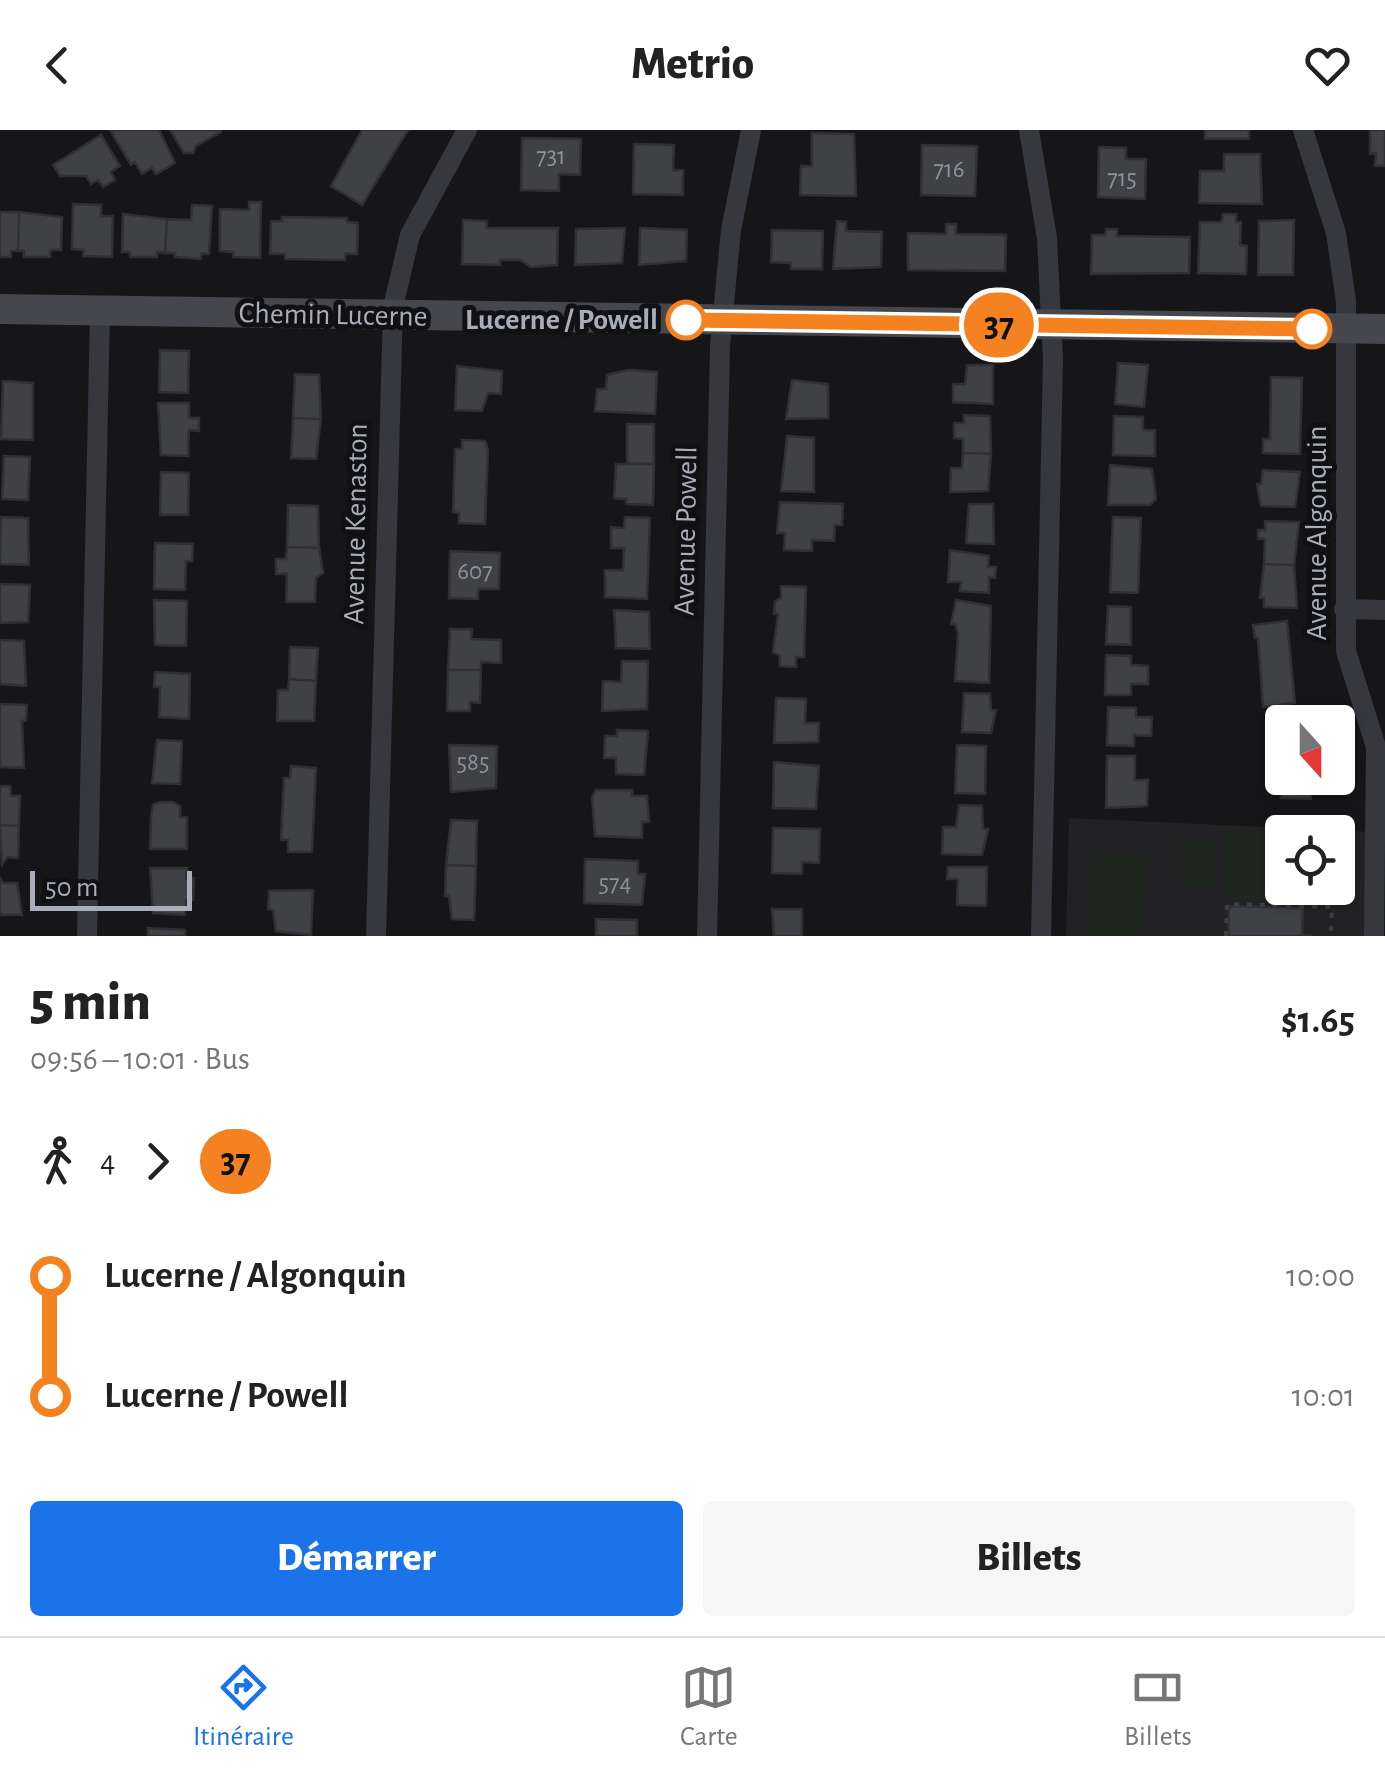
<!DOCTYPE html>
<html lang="fr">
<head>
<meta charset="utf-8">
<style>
	body { margin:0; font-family:"Alegreya Sans",sans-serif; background:#f6f6f6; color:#222; height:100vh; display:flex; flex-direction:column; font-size:38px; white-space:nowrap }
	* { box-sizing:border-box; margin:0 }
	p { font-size:32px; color:#767676 }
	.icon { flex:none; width:55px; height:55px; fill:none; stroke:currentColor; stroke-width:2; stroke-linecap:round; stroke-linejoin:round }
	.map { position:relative; height:806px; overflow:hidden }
	.sheet { display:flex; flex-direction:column; background:#fff; flex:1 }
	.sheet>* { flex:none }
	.badge { padding:0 20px; border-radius:32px; font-size:35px; line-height:65px }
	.needle { width:65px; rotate:159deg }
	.controls { position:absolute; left:1265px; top:575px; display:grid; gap:20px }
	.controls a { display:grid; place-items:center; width:90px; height:90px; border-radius:10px; background:#fff; box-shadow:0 2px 8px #0004; font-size:50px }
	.scale { position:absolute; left:30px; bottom:25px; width:162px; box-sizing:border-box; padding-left:10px; border:5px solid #a8adb8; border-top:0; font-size:28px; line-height:35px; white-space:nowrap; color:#a8adb8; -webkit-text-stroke:8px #111113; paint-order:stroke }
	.map>.badge { position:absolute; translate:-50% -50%; box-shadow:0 0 0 5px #fff }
	.legs { display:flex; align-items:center; gap:15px; height:110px; padding:0 30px; font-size:32px }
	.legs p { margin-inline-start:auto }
	.head { display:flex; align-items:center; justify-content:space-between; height:170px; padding:0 30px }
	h1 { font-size:55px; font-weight:800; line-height:75px }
	.cta { display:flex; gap:20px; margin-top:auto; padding:20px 30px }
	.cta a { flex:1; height:115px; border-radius:10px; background:#1a73e8; color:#fff; font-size:40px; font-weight:800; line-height:115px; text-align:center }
	.cta a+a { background:#f6f6f6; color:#222 }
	ul { padding:0 30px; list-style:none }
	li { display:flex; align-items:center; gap:35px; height:120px; font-size:38px }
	li i { display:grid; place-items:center; width:15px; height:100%; margin:0 12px; background:currentColor }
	li i::after { content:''; width:25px; height:25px; margin:-12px; border:8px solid; border-radius:50%; background:#fff }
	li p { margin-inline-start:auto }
	li:first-child i { background:linear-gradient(#0000 50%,currentColor 0) }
	li:last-child i { background:linear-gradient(currentColor 50%,#0000 0) }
	header { display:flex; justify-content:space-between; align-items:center; height:130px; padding:0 30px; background:#fff; font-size:45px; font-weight:800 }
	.dock { display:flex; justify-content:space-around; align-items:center; height:140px; border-top:2px solid #e0e0e0; background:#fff; font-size:28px; color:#767676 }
	.dock a { display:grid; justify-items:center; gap:5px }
	.dock .selected { color:#1a73e8 }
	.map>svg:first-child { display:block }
	.built { fill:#222225; fill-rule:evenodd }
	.green { fill:#1e261f }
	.building { fill:#404145; stroke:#303034; stroke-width:2.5 }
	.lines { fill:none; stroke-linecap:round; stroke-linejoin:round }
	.path { stroke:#3d3f44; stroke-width:4; stroke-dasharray:5 8; stroke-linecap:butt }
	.street { stroke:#37383d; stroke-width:20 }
	.secondary { stroke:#45474d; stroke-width:30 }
	.line-1-casing { stroke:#fff; stroke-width:22 }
	.line-1 { stroke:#f58220; stroke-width:15 }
	.stop-1-dot { fill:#fff; stroke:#f58220; stroke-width:5 }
	.labels { text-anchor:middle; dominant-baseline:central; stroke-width:10; stroke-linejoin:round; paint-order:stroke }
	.number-label { font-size:25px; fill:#8e929b }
	.street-label { font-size:30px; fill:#a8adb8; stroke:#111113 }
	.stop-label { font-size:30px; font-weight:bold; fill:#a8adb8; stroke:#111113; text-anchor:end }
</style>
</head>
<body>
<header><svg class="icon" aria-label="back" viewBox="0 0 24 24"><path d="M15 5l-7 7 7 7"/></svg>Metrio<svg class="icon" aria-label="heart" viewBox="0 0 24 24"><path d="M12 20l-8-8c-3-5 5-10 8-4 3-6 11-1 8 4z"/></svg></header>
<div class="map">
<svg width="1385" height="806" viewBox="0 0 1385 806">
	<rect width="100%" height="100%" fill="#161618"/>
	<path class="built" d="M1069,688L1377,702L1374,806H1066ZM1282,702H1338V758H1282Z"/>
	<path class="green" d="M1224,700L1310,702H1282V758H1327L1326,771L1224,769Z
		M1214,709L1215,756L1183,758L1179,711Z
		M1091,722L1148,724L1145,806H1088Z"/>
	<path class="building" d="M110,0H159L175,33L156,44L152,38L142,44L135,32L131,35Z
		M170,0H220L221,2L196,16L193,23H184Z
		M362,0H408L362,75L331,56Z
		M1205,0H1249V9H1205Z
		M1370,0H1385V36H1375L1376,23L1370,24Z
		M812,3L854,4L856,66L800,65L801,36H812Z
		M101,5L120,36L111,42L115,50L103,57L98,50L91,54L86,46H60L53,35Z
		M522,8L581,9L580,45L559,44V61L521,60Z
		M634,14L674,15L673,40H683V65L633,64Z
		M922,15L977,16L975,66L921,65Z
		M1099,17L1126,18V29H1146L1145,69L1098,67Z
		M1224,24H1260L1262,74L1199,73L1200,41H1224Z
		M249,72H261L260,128L233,127V122L220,121V79L249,80Z
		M73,74L101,75V86H113L112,127L83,126L84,120L72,119Z
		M192,75L212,76L209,124H201V129L175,127V123H165L167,89L191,90Z
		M0,82H19L18,121H11V127H0Z
		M19,82L62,87L61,120H50V127H24V121H18Z
		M123,84L167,89L165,123L157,122V127H130V122H122Z
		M1223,84H1236V92H1241L1240,115L1247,116L1246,144L1198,143L1200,92H1222Z
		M282,87L347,88V92L358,93L357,124H345V130L285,129V124H270L271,91H282Z
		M463,90L487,91V98H558L557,135L531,137L520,130H500V135L462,134Z
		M1294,90L1293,145H1258L1259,91Z
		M837,91L846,92V101L882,102L881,137L833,139Z
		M946,94H956V104L1006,105L1005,141L908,140V103L946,104Z
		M625,98L622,133L575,135L576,99Z
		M640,98L687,100L686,131L639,135Z
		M1106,99H1117V106L1190,107L1189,143L1091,144L1092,105H1106Z
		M772,100L823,101L822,139H791V133L771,132Z
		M160,220L189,221L188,263L159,262Z
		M1118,233L1148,235L1144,277L1115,274Z
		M967,235H993V274L953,272V254H965Z
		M457,236L502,241L501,264L488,263L482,281L455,280Z
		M629,240L657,242L655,284L595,281L597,259H606L607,245Z
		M295,244L319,245L321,289L293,288Z
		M1271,247L1302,248L1300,324L1263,323V309H1270Z
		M792,250L828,254V288L786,289Z
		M3,251L33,253V310L1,309Z
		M158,273H189V288H199V301L189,300L188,326L161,325Z
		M964,285L990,286L991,324L963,323V309L954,308V293H964Z
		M1114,286L1143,287V300H1155V326L1113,325Z
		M293,288L321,289L316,329L291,328Z
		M627,294H654V334L627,333Z
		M787,306L814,308V362L781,361Z
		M462,310L485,311L488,320L485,394L459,393V383L453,382L455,319H462Z
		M963,323L991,324L988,361L950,362L951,338H962Z
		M4,326L30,327L28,370L2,369Z
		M616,334H654L653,375L626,374V369L614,368Z
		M1110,335L1152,339L1156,369L1150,375H1108Z
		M1263,340L1300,342L1295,377L1261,376L1257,354H1261Z
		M161,342L189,343L188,385H160Z
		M780,372L843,374L842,395H835L834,411L812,410V421L784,420L785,403H777Z
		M969,374H993L994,414L966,413Z
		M288,375L318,376L319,418L287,417Z
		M1,387L28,388L29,435L0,434Z
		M625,387L650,388L647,469L605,467V440H623L624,418H611V397L624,398Z
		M1113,387L1141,388L1138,463L1110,462Z
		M1265,391L1299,392L1294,435L1264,434L1265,409H1258V400H1265Z
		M155,413L193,414L192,431H186L185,460L154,459Z
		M287,417L319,418L323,443L316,448L315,472H286L287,444H276V429H286Z
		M950,420L989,426L988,437H996L995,448L989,447V463L960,461L961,452H948Z
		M450,421L500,423L499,459H478V469L449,468Z
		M1264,434L1294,435L1297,478L1264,477V468H1260Z
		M0,454L30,455L28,492L0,493Z
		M781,456L806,457L804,527H796V537L780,536V526L773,522L778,484H774L775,471L781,468Z
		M154,470L187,471L186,516L155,515Z
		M956,470L991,476L989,553L955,551L958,503L955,494H951Z
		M1108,476L1131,477V515L1106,514Z
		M614,480L649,482L650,519L616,518Z
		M1287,491L1295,573L1263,577L1258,508H1255L1253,495Z
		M450,499H472L471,509L501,510V533L481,532V540H448Z
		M0,510L24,511L26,556L0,554Z
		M290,517L318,518L316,551L289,549Z
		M1106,525L1131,526V535L1148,536V554H1131V565H1105Z
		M622,531H648L647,579L602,581L603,551L621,552Z
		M448,540H481L480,573L470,572V581H447Z
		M155,542L190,544L189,589L159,587L160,557H154Z
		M289,549L316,551L314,591H277L278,560H288Z
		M964,563L990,564L991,580H996L991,603L962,602Z
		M776,568L806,569L805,593H819L818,612L774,613Z
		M0,574L27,575L26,590L22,591L24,638L0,637Z
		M1108,577L1136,578V587H1152L1151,606L1134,605V616L1107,615Z
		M617,600L648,601L644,645L616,644V628H604L605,606H617Z
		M157,610L182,611L180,654L152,653Z
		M449,615L497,616L496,658L451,662Z
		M957,615L986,616L985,664L955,663Z
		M1107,626H1135V650H1148L1147,676L1106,678Z
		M1282,629V648H1310L1311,669L1281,668Z
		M774,632L819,636L816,679L773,678Z
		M291,636L316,638L312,722H288V710H281L284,648H290Z
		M0,656H10L11,666H20L19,696L0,695Z
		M596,660H632V666H647L649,692H642V708L595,706L592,667Z
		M160,672H173L180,676V687H187V719H150L151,687L153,675Z
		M959,675L982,676L983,699H988L982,725L942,724L943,697H956Z
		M451,690L477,691L476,736L446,735Z
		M0,695L19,696L18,728L8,727L2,734Z
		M773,698L820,699L819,733L802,732V744L772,743Z
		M585,729L638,731V744H645L642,775L584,773Z
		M446,735L476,736L474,790L452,789L449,766H445Z
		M948,737H987L986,776L957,775L958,749H947Z
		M150,738H187L186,748H194L193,770H186L185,785L153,783Z
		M0,747L3,753H17L22,785H0Z
		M313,760L311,805L276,801L273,780L268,779L269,761Z
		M1229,776L1303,778L1302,805L1313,806H1228Z
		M772,779H802V806H774Z
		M596,789L637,790V806H596Z
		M148,798L185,800V806H148Z"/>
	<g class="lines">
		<path class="path" d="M1226,806L1227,774L1332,777L1331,806"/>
		<path class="street" d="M1029,0L1047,108L1053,229L1041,806
			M1303,0L1336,103L1346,171V521L1376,617L1374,806
			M1344,479L1385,480
			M87,806L100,181
			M376,806L393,177L410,105L467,0
			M707,806L720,216L731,100L751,0"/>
		<path class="secondary" d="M0,179L1385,199"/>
	</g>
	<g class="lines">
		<g class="line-1-casing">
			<path id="line-1" d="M686,190L1312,199"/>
		</g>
		<use href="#line-1" class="line-1"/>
	</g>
	<g class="stop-1-dot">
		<circle cx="686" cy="190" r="18"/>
		<circle cx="1312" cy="199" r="18"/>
	</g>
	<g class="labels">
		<g class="number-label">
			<text x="551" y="26">731</text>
			<text x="949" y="39">716</text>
			<text x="1122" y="48">715</text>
			<text x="475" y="441">607</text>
			<text x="473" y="632">585</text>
			<text x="615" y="753">574</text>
		</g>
		<g class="street-label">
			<text transform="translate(333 185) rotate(1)">Chemin Lucerne</text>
			<text transform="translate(356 394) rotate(-89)">Avenue Kenaston</text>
			<text transform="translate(686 401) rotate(-89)">Avenue Powell</text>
			<text transform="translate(1317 403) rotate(-90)">Avenue Algonquin</text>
		</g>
		<g class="stop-label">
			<text x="658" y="190">Lucerne / Powell</text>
		</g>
	</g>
</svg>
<div class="controls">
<a><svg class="needle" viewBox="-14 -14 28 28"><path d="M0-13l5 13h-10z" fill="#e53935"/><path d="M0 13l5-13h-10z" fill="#767676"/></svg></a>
<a><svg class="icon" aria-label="locate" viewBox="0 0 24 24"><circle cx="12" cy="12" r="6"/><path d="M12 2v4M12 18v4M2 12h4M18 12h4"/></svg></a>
</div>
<div class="scale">50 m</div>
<b class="badge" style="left:999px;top:195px;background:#f58220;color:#111">37</b>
</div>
<section class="sheet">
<div class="head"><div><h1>5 min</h1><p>09:56 – 10:01 · Bus</p></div><b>$1.65</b></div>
<div class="legs"><svg class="icon" aria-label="walk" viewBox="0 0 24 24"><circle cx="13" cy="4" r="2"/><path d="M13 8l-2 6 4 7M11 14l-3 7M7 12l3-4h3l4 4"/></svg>4<svg class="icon" aria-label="forward" viewBox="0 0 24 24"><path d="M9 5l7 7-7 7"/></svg><b class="badge" style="background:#f58220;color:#111">37</b></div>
<ul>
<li><i style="color:#f58220"></i><b>Lucerne / Algonquin</b><p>10:00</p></li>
<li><i style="color:#f58220"></i><b>Lucerne / Powell</b><p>10:01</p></li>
</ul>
<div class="cta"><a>Démarrer</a><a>Billets</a></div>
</section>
<nav class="dock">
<a class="selected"><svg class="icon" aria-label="directions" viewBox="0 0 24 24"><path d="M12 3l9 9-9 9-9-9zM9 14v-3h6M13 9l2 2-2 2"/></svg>Itinéraire</a>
<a><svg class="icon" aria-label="map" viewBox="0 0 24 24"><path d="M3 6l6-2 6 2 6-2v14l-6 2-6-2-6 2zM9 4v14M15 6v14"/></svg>Carte</a>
<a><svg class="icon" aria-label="tickets" viewBox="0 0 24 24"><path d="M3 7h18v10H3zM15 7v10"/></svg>Billets</a>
</nav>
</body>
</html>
